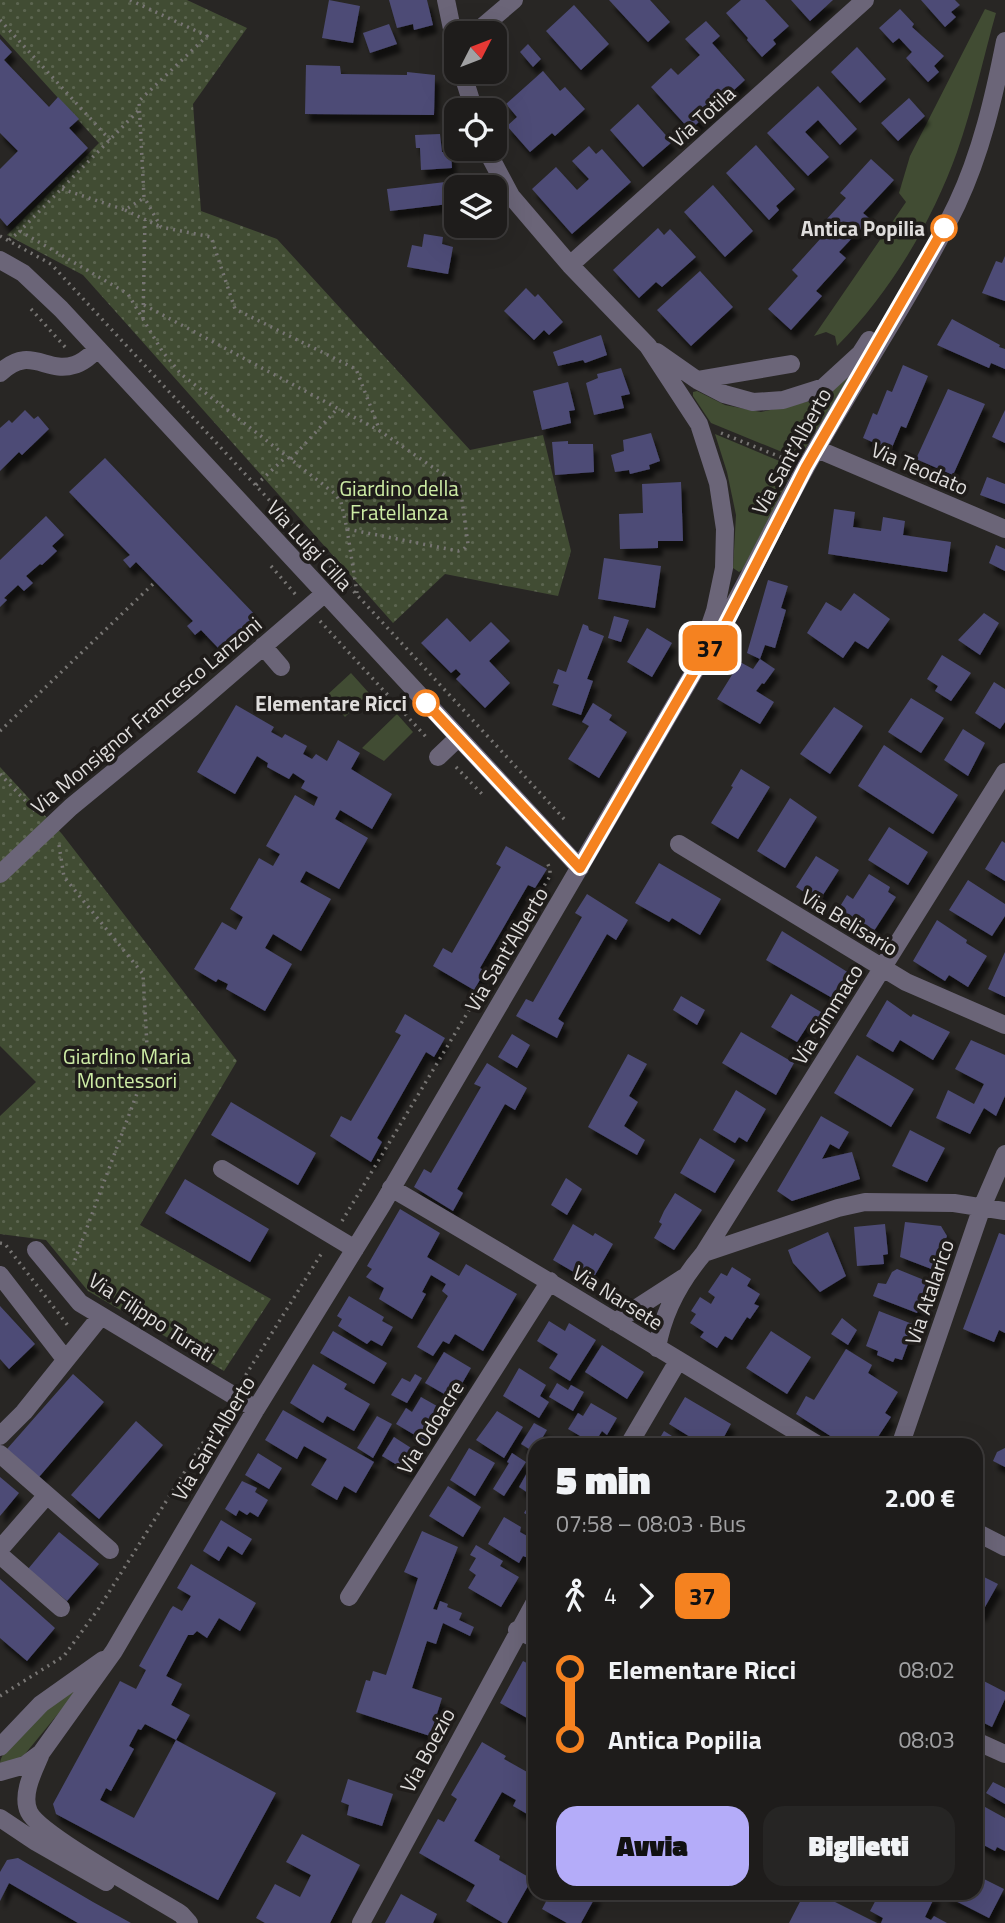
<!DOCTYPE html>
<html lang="it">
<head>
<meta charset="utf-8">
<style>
	body { margin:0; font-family:"Titillium Web",sans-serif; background:#262524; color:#f1f3f6; height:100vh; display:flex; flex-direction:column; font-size:26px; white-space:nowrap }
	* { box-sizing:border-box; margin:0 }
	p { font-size:23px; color:#a1a1a3 }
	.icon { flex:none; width:38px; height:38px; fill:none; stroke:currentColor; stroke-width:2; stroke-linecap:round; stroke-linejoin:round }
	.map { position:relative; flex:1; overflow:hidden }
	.drawer { position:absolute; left:528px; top:1438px; width:455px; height:462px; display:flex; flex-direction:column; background:#1e1c1b; border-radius:21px; box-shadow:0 7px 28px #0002,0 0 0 2px #3c3a3a }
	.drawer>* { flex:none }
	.badge { padding:0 14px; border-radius:10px; font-size:24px; line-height:46px }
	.needle { width:46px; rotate:48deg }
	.buttons { position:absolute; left:444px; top:21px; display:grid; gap:14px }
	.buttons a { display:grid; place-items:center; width:63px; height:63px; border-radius:14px; background:#1e1c1b; box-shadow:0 7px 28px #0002,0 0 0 2px #3c3a3a; font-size:35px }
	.map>.badge { position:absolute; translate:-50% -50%; box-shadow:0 0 0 4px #fff }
	.legs { display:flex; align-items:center; gap:10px; height:77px; padding:0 28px; font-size:23px }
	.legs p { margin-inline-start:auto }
	.summary { display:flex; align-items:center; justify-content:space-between; height:119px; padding:0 28px }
	h1 { font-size:38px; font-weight:800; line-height:52px }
	.button { display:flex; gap:14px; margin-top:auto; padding:14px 28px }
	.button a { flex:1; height:80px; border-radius:21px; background:#b4acf9; color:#111; font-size:28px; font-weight:800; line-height:80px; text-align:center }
	.button a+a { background:#262524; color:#f1f3f6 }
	ul { padding:0 28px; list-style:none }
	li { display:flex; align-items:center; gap:24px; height:70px; font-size:26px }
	li i { display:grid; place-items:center; width:10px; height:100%; margin:0 9px; background:currentColor }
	li i::after { content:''; width:18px; height:18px; margin:-9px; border:5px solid; border-radius:50%; background:#1e1c1b }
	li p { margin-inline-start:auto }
	li:first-child i { background:linear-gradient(#0000 50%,currentColor 0) }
	li:last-child i { background:linear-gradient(currentColor 50%,#0000 0) }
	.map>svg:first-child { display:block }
	.green { fill:#414c33 }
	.park { fill:url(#park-dots) }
	.building { fill:#4d4c76; filter:url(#shadow) }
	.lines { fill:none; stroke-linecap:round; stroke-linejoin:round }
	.path { stroke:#777573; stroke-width:3.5; stroke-dasharray:2 5; stroke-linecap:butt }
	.minor { stroke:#6b6578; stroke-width:18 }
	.line-1-casing { stroke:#fff; stroke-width:16 }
	.line-1 { stroke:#f58220; stroke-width:10 }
	.stop-1-dot { fill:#fff; stroke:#f58220; stroke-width:3.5 }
	.labels { text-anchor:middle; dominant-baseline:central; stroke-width:7; stroke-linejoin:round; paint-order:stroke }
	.street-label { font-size:21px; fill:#dfdddc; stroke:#1f1c1a }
	.stop-label { font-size:21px; font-weight:bold; fill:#dfdddc; stroke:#1f1c1a; text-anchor:end }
	.park-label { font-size:21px; fill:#cdeca5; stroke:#1f1c1a }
</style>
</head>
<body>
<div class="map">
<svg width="1005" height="1923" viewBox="0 0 1005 1923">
	<defs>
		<pattern id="park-dots" width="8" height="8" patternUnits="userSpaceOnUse" patternTransform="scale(1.75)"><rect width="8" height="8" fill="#414c33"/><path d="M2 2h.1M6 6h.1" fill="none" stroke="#5c6550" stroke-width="1.8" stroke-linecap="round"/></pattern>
		<filter id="shadow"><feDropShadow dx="4.5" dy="8" stdDeviation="2" flood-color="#0009"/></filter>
	</defs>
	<rect width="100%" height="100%" fill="#282624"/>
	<path class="green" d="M985,9L996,13C983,59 973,107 957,152C932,222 890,293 837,346L835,336L826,332L814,336L906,202L899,193L910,156Z
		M851,374L799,459L711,423L693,396V392L697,391L725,405L761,412L815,400L833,390Z
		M715,434L794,467L746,567L739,572L733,568L736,515L727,472Z
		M351,673L369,693L345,717L326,696Z
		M397,714L413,732L384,761L362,748Z
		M85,1681L25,1754L18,1759L0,1764C2,1740 65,1697 85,1681Z"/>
	<path class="park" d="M0,0H187L247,28L193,104L201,211L277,239L470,450L543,435L571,551L558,596L445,574L393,623L83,275L7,235L99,143L0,34Z
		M0,767L62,834L237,1061L140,1225L271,1299L224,1371L88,1291L46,1240L0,1234V1116L36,1082L0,1046Z"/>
	<path class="building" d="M329,0L360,6L353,43L322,38Z
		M389,0H427L433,25L414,30L413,24L397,28Z
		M609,0H650L670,22L648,42Z
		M741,0H765L789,26L773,40L776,44L762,57L747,40L748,38L726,13Z
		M791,0H833L810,21Z
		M921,0H955L960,5L951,12L956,17L945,27Z
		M574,5L609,44L581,70L546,31Z
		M900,9L914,24L912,27L944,56L934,66L939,72L928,82L906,58L912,52L899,38L893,43L879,28Z
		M706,21L720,36L712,43L745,80L690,130L651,87L671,68L678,75L700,55L685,39Z
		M389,24L397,44L370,53L363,33Z
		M0,39L12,52L4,60L49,107L58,97L79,119L69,128L88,148L7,226L0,218V169L18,151L0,133Z
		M528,44L541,59L533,67L520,52Z
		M857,47L886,79L860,103L831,72Z
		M306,65L340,66L341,74L407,75V72L435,75L434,115L305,114Z
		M543,71L560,91L565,87L585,109L555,136L552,133L530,152L507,126L517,117L506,104Z
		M818,86L857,129L840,145L818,120L805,132L829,157L808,176L767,133Z
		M909,98L925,116L898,141L881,123Z
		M638,104L672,142L643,167L610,130Z
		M440,134L442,152H451L452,168L421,170L420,148H416L415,135Z
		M756,145L795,189L776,206L779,210L769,220L726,173Z
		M589,146L596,154L602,149L631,182L572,234L532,189L556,167L577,190L589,179L572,161Z
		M871,159L894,180L863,213L870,219L839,252L846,258L816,291L822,296L791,330L768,309L798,276L792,270L822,237L816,231L846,198L840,193Z
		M462,180L463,187H457V203L390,211L387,189Z
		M713,185L753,231L725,257L684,212Z
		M658,228L664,235L670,229L696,257L662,287L656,282L639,298L613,270Z
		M424,234L443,237L442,244L453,247L448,274L407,267L412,245L422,247Z
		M1005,256V301L982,293L996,261L1002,263Z
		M700,271L733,307L691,346L657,310Z
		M526,288L535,297L538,294L563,322L549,335L544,330L534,340L504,311Z
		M952,319L1000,345L999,347L1005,349V369L991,363L989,368L937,345Z
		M601,335L607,355L585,363L583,360L558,366L553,352Z
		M903,365L928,376L906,428L901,426L891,450L863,438L873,413L877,415L887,390L892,392Z
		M621,368L630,394L621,396L624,408L594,415L586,383L598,378L597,374Z
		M568,382L575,410L569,411L571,423L542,430L533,391Z
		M948,389L985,404L953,475L916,459Z
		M25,410L34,419L38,416L49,429L22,455L19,452L0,471V428L9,420L12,423Z
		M1005,410V443L992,437Z
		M651,433L660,461L649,465L650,469L630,474L629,470L615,472L611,455L624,451L623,440Z
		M568,441V444H593L594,472L555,475L552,442Z
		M105,458L258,618L222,652L201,630L195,635L187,626L193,621L136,562L130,568L123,560L130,555L69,492Z
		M987,477L1005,484V504L980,495Z
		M681,482L683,541H658V548L620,549L619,514L643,513L642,484Z
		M834,509L855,512L853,527L881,531L883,517L905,521L903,535L951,542L947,572L828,554Z
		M46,516L64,535L52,546L57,551L42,565L40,564L26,576L33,583L24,591L18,585L4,598L7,600L0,607V560Z
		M996,545L1005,549V571L989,563Z
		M604,558L661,566L655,608L598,599Z
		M768,580L788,586L781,608L786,610L775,648L765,645L760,659L775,669L764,684L762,683L756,691L774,702L760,724L717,699L740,662L753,669L760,659L747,653Z
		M854,593L890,619L868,649L855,641L843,658L807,633L826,602L841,611Z
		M984,613L999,623L980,655L958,640Z
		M614,616L629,620L621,642L608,638Z
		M447,618L470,642L491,622L510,641L489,661L510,683L485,708L456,679L461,674L456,669L451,673L421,643Z
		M583,624L588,626L589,630L604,636L587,679L593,681L581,715L552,705L559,685L553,683L558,669L566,672Z
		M647,628L672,643L652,677L627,662Z
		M942,655L971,673L951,701L935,691L938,686L927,679Z
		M994,682L1005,689V722L1000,729L975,713Z
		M911,698L944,718L921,753L888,732Z
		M593,703L612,715L609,720L627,732L599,778L568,759L589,726L582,722Z
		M236,705L274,727L271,732L282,738L285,734L307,746L303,754L312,759L316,754L327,761L338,740L360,753L351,769L392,794L372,829L340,810L335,819L368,838L339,889L306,871L300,882L331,899L301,951L273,934L265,948L292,964L265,1011L226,989L228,984L218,979L216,982L194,969L222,922L236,930L243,917L230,909L259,858L273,866L280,854L266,846L295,795L314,806L318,797L301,788L305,781L293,773L289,779L267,767L268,763L257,756L235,794L197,772Z
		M834,707L863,726L830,774L800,754Z
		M963,729L985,743L968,776L944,760Z
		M884,745L958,795L933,834L858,786Z
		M741,769L770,787L738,839L711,823L733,787L731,786Z
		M790,798L817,817L785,868L757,851Z
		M889,827L928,852L908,885L868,860Z
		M1002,841L1005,843V881L985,869Z
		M506,846L547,869L535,888L528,885L480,968L485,971L474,990L433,966L443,948L452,953L501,867L496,864Z
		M816,856L839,870L819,901L796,887Z
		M659,863L721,899L700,935L672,918L669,922L635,903Z
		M869,874L890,887L888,892L896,897L872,934L836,913L847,895L853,899Z
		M968,880L1005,904V916L992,936L949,910Z
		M587,894L628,920L616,940L607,934L558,1019L564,1023L557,1038L516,1016L526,999L533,1002L582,917L575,913Z
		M937,920L967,940L966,943L987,956L968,987L949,975L945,981L913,961Z
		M782,931L849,973L834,999L766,960Z
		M1005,952V997L988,989Z
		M791,994L826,1015L817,1030L808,1025L797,1042L771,1027Z
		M681,996L705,1010L697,1025L673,1010Z
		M887,1000L911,1017L913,1014L950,1032L933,1060L900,1040L893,1052L866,1036Z
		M405,1014L445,1038L434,1057L426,1052L377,1138L382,1142L371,1162L330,1136L341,1116L351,1121L401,1035L395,1032Z
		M741,1032L794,1063L776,1095L722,1063Z
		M512,1034L530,1045L517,1068L498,1057Z
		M971,1040L1005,1055V1096L996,1116L984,1108L970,1134L936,1118L948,1090L974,1104L984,1084L955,1069Z
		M628,1054L647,1064L629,1096L638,1102L624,1126L645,1140L637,1155L588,1127Z
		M857,1055L914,1089L891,1127L834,1093Z
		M487,1063L527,1088L515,1110L505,1104L457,1189L463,1193L453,1211L414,1187L424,1169L431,1173L481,1087L474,1084Z
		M736,1090L766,1109L747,1142L739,1137L735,1143L713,1130Z
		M231,1102L316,1153L298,1185L211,1135Z
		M821,1116L849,1132L839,1149L830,1144L822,1159L852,1152L860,1179L792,1201L777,1191Z
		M910,1130L945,1148L927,1182L892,1166Z
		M700,1138L735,1160L715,1193L680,1173Z
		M566,1178L582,1189L567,1215L551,1205Z
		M185,1179L269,1229L250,1262L165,1213Z
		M675,1193L702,1210L674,1250L654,1238L662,1224L659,1222L664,1211Z
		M400,1209L440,1233L427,1257L459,1276L466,1264L517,1294L483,1351L455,1334L449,1344L443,1341L433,1356L417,1347L448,1296L442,1291L446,1284L431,1275L422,1292L426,1294L412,1319L379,1299L384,1288L366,1277L372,1269L367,1266Z
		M905,1222L941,1226L947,1236L934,1270L900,1257Z
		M573,1224L593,1236L595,1233L613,1244L591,1282L553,1260Z
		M885,1224L888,1254L883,1255L884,1264L857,1266L854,1227Z
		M828,1232L846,1276L820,1292L793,1263L788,1250Z
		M999,1233L1005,1235V1333L999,1330L994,1342L963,1329Z
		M732,1267L751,1279L747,1286L760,1294L754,1304L759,1306L750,1319L747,1317L732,1340L725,1336L717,1348L700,1337L704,1332L690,1323L696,1314L691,1311L700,1297L711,1304L715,1297L708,1292L721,1273L727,1276Z
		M897,1269L929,1282L917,1313L873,1296L878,1283L886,1284L892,1272Z
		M349,1296L384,1317L382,1321L393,1327L382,1346L371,1340L367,1344L338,1326L342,1319L337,1316Z
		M0,1306L35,1344L9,1369L0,1359Z
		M879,1311L915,1325L902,1360L895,1358L893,1362L877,1355L878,1351L866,1346Z
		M842,1318L857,1330L848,1345L831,1334Z
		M549,1321L565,1331L569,1323L596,1340L570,1381L549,1368L558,1354L537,1341Z
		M333,1331L387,1363L374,1384L320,1353Z
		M771,1331L811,1357L787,1394L746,1368Z
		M602,1345L644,1372L627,1399L585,1372Z
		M846,1349L872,1365L868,1373L898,1392L885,1413L891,1417L872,1446H846L796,1414L806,1396L814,1400Z
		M444,1352L471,1368L453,1399L425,1383Z
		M313,1364L347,1384L344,1389L370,1404L354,1431L327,1416L323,1423L290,1403Z
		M519,1368L546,1385L540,1396L549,1402L539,1418L503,1396Z
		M73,1374L104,1402L39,1477L7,1449Z
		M415,1374L422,1378L407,1403L391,1395L402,1378L410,1382Z
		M557,1383L568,1390L571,1385L584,1392L573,1411L549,1397Z
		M421,1397L444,1410L425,1441L396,1424L406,1408L412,1412Z
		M685,1397L731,1424L719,1446H705L669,1424Z
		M591,1403L617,1418L607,1435L602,1431L594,1444L568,1429L578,1413L583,1416Z
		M283,1410L374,1462L356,1493L344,1486L337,1500L311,1485L327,1459L304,1446L297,1459L265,1440Z
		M497,1411L523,1427L504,1458L476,1440Z
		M377,1416L392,1424L373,1458L357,1448Z
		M136,1421L163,1445L99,1519L71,1495Z
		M534,1423L547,1430L534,1452L521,1444Z
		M664,1431L688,1446H655Z
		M394,1437L419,1453L407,1471L382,1456Z
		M469,1448L495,1463L475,1496L450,1480Z
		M1005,1448V1467L993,1461L997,1452Z
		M258,1453L282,1468L269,1489L245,1475Z
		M512,1453L526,1462L504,1496L493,1489L509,1463L507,1462Z
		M528,1471L536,1476V1520L524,1513L534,1497L519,1487Z
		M0,1477L19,1493L0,1516Z
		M242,1481L257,1488L255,1492L268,1500L258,1517L250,1512L247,1515L239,1510L236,1516L225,1509Z
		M448,1486L481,1507L463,1537L429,1516Z
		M504,1517L521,1527L520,1532L536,1541V1552L531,1559L523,1556L519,1563L488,1544Z
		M221,1520L252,1539L242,1555L228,1546L219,1561L203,1551Z
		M422,1531L458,1547L433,1609L437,1610L440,1601L448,1604L447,1607L462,1613L459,1620L474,1627L470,1636L443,1623L436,1644L427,1641L412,1688L442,1698L430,1736L356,1712L366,1680L370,1681L373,1671L386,1675L418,1578L404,1572Z
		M59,1532L99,1564L67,1601L28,1569Z
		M476,1545L503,1561L500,1566L519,1577L501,1607L468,1588L476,1575L469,1570L476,1558L470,1555Z
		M191,1564L256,1603L240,1631L219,1618L207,1638L197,1631L193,1635H188L166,1676L182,1684L171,1705L190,1715L176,1740L145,1724L141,1730L138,1729L129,1746L134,1749L111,1791L106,1788L100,1800L134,1818L176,1740L276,1793L218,1900L56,1814L53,1804L120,1681L136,1689L146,1670L139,1666L170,1610L173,1606L182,1611L191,1596L177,1588Z
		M976,1573L998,1584L981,1614L976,1611Z
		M0,1579L55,1628L27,1661L0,1638Z
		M523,1661L536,1668V1723L500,1703Z
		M976,1677L1005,1692V1699L992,1727L976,1719Z
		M482,1742L506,1756L504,1759L536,1777V1819L513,1806L516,1800L502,1792L474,1841L500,1856L499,1860L532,1879L507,1923H503L466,1901L475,1885L419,1853L438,1819L444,1822L457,1799L451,1795Z
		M348,1779L393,1794L382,1826L347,1815L349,1805L341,1802Z
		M993,1782L1005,1788V1804L986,1793Z
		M976,1802L1005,1818V1851L997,1847L995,1851L976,1841Z
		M302,1834L360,1865L330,1923H265L256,1918L275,1884L300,1897L311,1875L286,1862Z
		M18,1858L93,1902L131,1923H78L9,1883L0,1901V1872L7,1860Z
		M976,1875L1004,1889L989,1918L942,1894H976Z
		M401,1894L437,1914L433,1923H385Z
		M550,1894H597L581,1923H567L542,1909Z
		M804,1894H819L877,1923H789Z
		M879,1894H936L925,1917L931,1920L934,1916L947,1923H881L883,1918L870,1911Z"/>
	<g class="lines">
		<path class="path" d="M130,0L207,36L139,101L144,197L161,227L211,237L235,309L356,369L380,431L460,486L468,544L464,549L458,551L347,529L341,502L334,493L181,374L162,351L128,294L20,231L140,109
			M0,20L110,140
			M62,189L125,210L144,198
			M125,210L161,227
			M0,236L51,264L566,821
			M9,240L20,231
			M144,305L380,431
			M31,309L66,348
			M143,319L145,220
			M721,433L788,460
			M291,459L338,408
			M256,485L287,456
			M347,529L357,593
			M271,566L296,595
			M320,621L428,739
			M0,731L153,584
			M456,767L482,794
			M0,774L37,813
			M59,845L64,877L143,974L148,1064L73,1265
			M342,1221L550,876V869L546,860
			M0,1243L5,1244L69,1327
			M242,1381L323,1251
			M0,1696L64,1656L99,1608L223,1411"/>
		<path class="minor" d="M446,0L457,53
			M475,33L514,0
			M462,72L474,110
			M486,149L511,196L570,265L648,346L699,424L718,483L725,529L724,568L715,611L703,646
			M0,260L23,273L61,309L580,868
			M570,265L865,0
			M657,352L697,380L724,394L753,402L783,400L824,387L860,354L869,340
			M0,373C30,344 46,374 74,365C83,363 91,355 98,349
			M697,380L791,364
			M817,449L1005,529
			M263,646L281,667
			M438,757L458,738
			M679,844L906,982L1005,1025
			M0,874L71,807L193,707L324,594
			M222,1169L355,1249
			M391,1188C536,1272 677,1360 820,1446
			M36,1250L80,1303L256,1409
			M704,1253L838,1208L865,1202L954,1203L1005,1211
			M0,1275L65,1359
			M615,1322L683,1278
			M657,1348C663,1312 680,1281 704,1253L1005,772
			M0,1436L24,1412L101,1316
			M628,1446L678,1361
			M900,1446L982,1207L1005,1154
			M0,1454L110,1550
			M976,1532L1005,1547
			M0,1549L47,1495
			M0,1555L61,1608
			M349,1597L550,1281
			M517,1630L536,1639
			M976,1741L1005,1754
			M0,1747L41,1704L103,1660
			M40,1756C33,1772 21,1795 29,1812C40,1835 154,1897 181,1914L189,1923
			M0,1772L25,1765L41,1753L114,1651L256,1409L382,1205L694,672C737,607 768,535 806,467C855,379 913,295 957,204C981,153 994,97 1005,41
			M0,1818L36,1842L106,1882
			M361,1923L536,1600"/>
	</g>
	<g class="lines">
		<g class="line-1-casing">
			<path id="line-1" d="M426,703L580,868L694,672L724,627L806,467L944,228"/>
		</g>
		<use href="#line-1" class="line-1"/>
	</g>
	<g class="stop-1-dot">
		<circle cx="944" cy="228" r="12"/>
		<circle cx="426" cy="703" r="12"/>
	</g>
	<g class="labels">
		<g class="street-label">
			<text transform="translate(702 116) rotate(-42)">Via Totila</text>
			<text transform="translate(791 451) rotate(-61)">Via Sant'Alberto</text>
			<text transform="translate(920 468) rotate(23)">Via Teodato</text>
			<text transform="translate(310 545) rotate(47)">Via Luigi Cilla</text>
			<text transform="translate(146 715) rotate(-40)">Via Monsignor Francesco Lanzoni</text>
			<text transform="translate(850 922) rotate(31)">Via Belisario</text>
			<text transform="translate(506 949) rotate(-59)">Via Sant'Alberto</text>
			<text transform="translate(827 1014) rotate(-58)">Via Simmaco</text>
			<text transform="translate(929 1292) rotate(-71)">Via Atalarico</text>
			<text transform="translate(618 1297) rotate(32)">Via Narsete</text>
			<text transform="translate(152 1317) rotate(33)">Via Filippo Turati</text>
			<text transform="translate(430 1427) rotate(-58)">Via Odoacre</text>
			<text transform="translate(213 1438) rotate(-59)">Via Sant'Alberto</text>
			<text transform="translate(427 1750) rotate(-62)">Via Boezio</text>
		</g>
		<g class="stop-label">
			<text x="925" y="228">Antica Popilia</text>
			<text x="407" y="703">Elementare Ricci</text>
		</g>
		<g class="park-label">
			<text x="399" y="488">Giardino della<tspan x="399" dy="24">Fratellanza</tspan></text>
			<text x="127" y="1056">Giardino Maria<tspan x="127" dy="24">Montessori</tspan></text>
		</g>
	</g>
</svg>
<div class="buttons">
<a><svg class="needle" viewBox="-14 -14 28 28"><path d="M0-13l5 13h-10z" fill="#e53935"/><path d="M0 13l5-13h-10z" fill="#a1a1a3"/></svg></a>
<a><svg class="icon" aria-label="locate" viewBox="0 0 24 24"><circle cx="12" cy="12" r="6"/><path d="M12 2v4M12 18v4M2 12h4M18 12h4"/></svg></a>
<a><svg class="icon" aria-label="layers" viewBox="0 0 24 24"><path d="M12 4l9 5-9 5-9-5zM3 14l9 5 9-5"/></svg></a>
</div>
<b class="badge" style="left:710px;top:648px;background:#f58220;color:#111">37</b>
<section class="drawer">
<div class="summary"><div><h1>5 min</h1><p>07:58 – 08:03 · Bus</p></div><b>2.00 €</b></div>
<div class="legs"><svg class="icon" aria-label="walk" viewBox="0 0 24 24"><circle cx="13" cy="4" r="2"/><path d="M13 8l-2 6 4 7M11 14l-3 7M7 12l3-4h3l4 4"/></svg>4<svg class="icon" aria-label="forward" viewBox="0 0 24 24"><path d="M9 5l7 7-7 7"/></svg><b class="badge" style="background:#f58220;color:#111">37</b></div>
<ul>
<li><i style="color:#f58220"></i><b>Elementare Ricci</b><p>08:02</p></li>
<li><i style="color:#f58220"></i><b>Antica Popilia</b><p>08:03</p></li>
</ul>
<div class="button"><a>Avvia</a><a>Biglietti</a></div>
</section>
</div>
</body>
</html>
